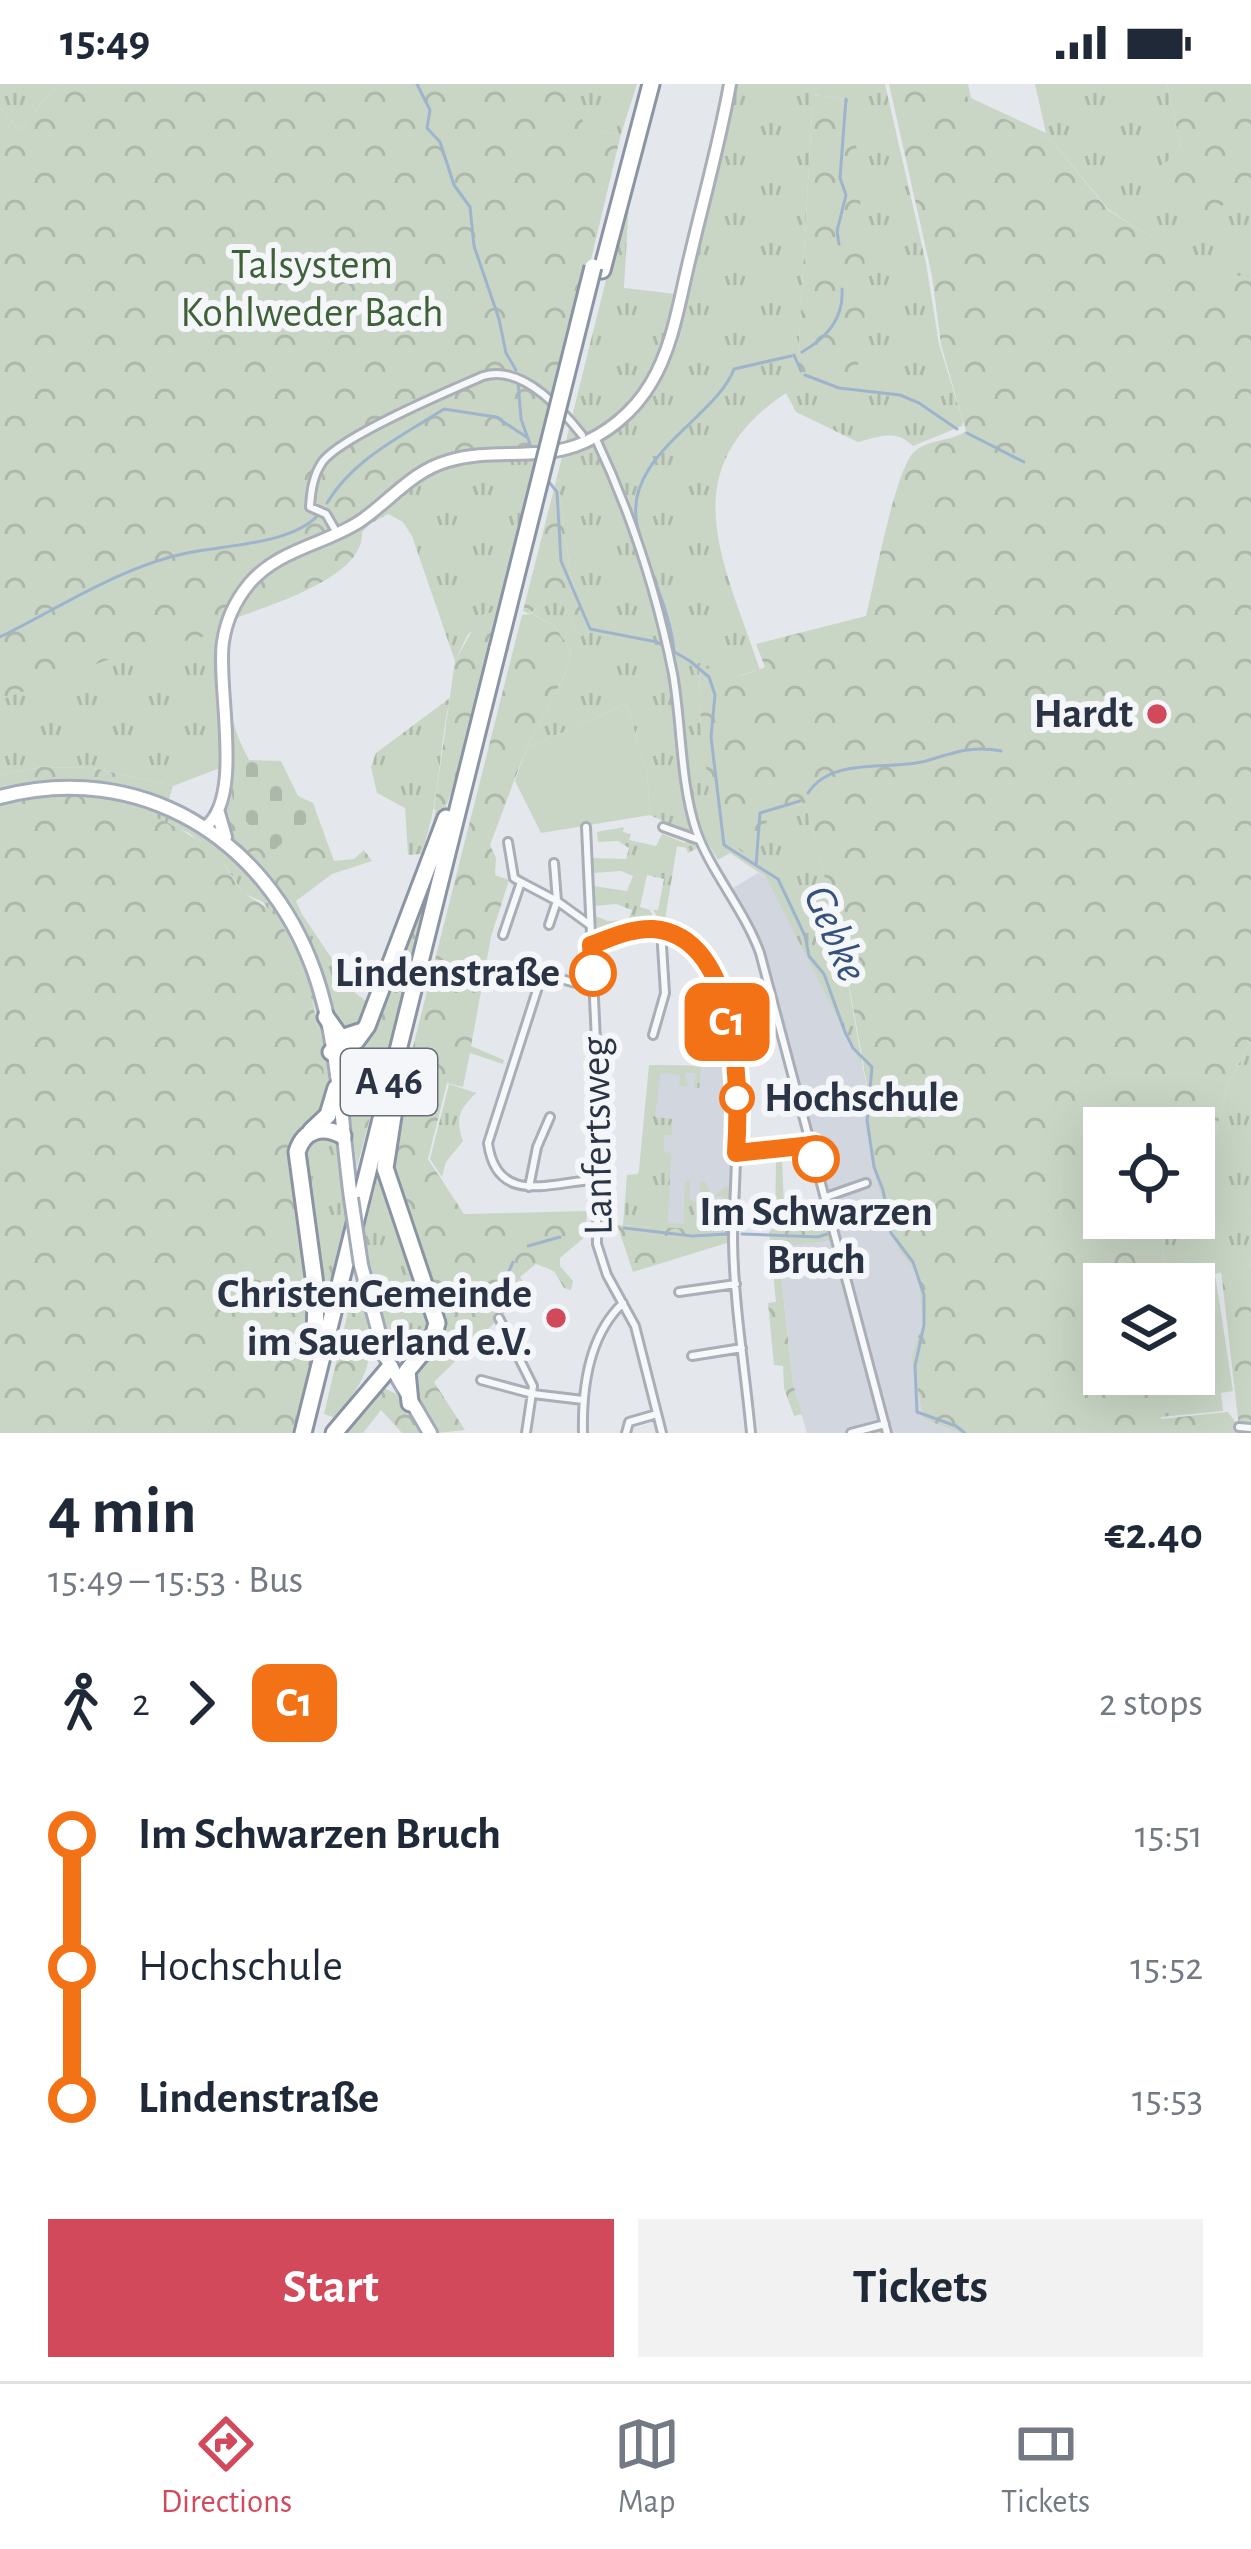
<!DOCTYPE html>
<html lang="en">
<head>
<meta charset="utf-8">
<style>
	body { margin:0; font-family:"Alegreya Sans",sans-serif; background:#f2f2f3; color:#1f2937; height:100vh; display:flex; flex-direction:column; font-size:45px; white-space:nowrap }
	* { box-sizing:border-box; margin:0 }
	p { font-size:39px; color:#747a83 }
	.icon { flex:none; width:66px; height:66px; fill:none; stroke:currentColor; stroke-width:2; stroke-linecap:round; stroke-linejoin:round }
	.map { position:relative; height:1349px; overflow:hidden }
	.drawer { display:flex; flex-direction:column; background:#fff; flex:1 }
	.drawer>* { flex:none }
	.badge { padding:0 24px; border-radius:18px; font-size:42px; line-height:78px }
	.tools { position:absolute; left:1083px; top:1023px; display:grid; gap:24px }
	.tools a { display:grid; place-items:center; width:132px; height:132px; border-radius:0px; background:#fff; box-shadow:0 12px 48px #0002; font-size:60px }
	.map>.badge { position:absolute; translate:-50% -50%; box-shadow:0 0 0 6px #fff }
	.legs { display:flex; align-items:center; gap:18px; height:132px; padding:0 48px; font-size:39px }
	.legs p { margin-inline-start:auto }
	.overview { display:flex; align-items:center; justify-content:space-between; height:204px; padding:0 48px }
	h1 { font-size:66px; font-weight:700; line-height:90px }
	.action { display:flex; gap:24px; margin-top:auto; padding:24px 48px }
	.action a { flex:1; height:138px; border-radius:0px; background:#d1495b; color:#fff; font-size:48px; font-weight:700; line-height:138px; text-align:center }
	.action a+a { background:#f2f2f3; color:#1f2937 }
	ul { padding:0 48px; list-style:none }
	li { display:flex; align-items:center; gap:42px; height:132px; font-size:45px }
	li i { display:grid; place-items:center; width:18px; height:100%; margin:0 15px; background:currentColor }
	li i::after { content:''; width:30px; height:30px; margin:-15px; border:9px solid; border-radius:50%; background:#fff }
	li p { margin-inline-start:auto }
	li:first-child i { background:linear-gradient(#0000 50%,currentColor 0) }
	li:last-child i { background:linear-gradient(currentColor 50%,#0000 0) }
	.status { display:flex; justify-content:space-between; align-items:center; height:84px; padding:0 60px; background:#fff; direction:ltr }
	.status svg { height:33px; fill:currentColor }
	.menu { display:flex; justify-content:space-around; align-items:center; height:168px; border-top:3px solid #e0e1e3; background:#fff; font-size:33px; color:#747a83 }
	.menu a { display:grid; justify-items:center; gap:6px }
	.menu .active { color:#d1495b }
	.map>svg:first-child { display:block }
	.built { fill:#d2d6de }
	.grass { fill:url(#grass-tufts); fill-rule:evenodd }
	.forest { fill:url(#forest-crowns) }
	.cemetery { fill:url(#cemetery-stones) }
	.garden { fill:#c9d6c5 }
	.lines { fill:none; stroke-linecap:round; stroke-linejoin:round }
	.stream { stroke:#9fb4cc; stroke-width:3 }
	.street-casing { stroke:#a9aeb7; stroke-width:12 }
	.secondary-casing { stroke:#a9aeb7; stroke-width:16 }
	.primary-casing { stroke:#a3abb8; stroke-width:18 }
	.highway-casing { stroke:#8b94a3; stroke-width:21 }
	.street { stroke:#f7f8fa; stroke-width:6 }
	.secondary { stroke:#fff; stroke-width:10 }
	.primary { stroke:#fff; stroke-width:12 }
	.highway { stroke:#fff; stroke-width:15 }
	.primary-bridge-casing { stroke:#a3abb8; stroke-width:18; stroke-linecap:butt }
	.highway-bridge-casing { stroke:#8b94a3; stroke-width:21; stroke-linecap:butt }
	.primary-bridge { stroke:#fff; stroke-width:12 }
	.highway-bridge { stroke:#fff; stroke-width:15 }
	.line-1-casing { stroke:#fff; stroke-width:27 }
	.line-1 { stroke:#f47216; stroke-width:18 }
	.poi-dot { fill:#d1495b; stroke:#f4f6f9; stroke-width:4.5 }
	.stop-1-dot { fill:#fff; stroke:#f47216; stroke-width:6 }
	.labels { text-anchor:middle; dominant-baseline:central; stroke-width:12; stroke-linejoin:round; paint-order:stroke }
	.shield { fill:#f4f6f9; stroke:#676e7b; stroke-width:3 }
	.shield-label { font-size:39px; font-weight:bold; fill:#2b3445 }
	.park-label { font-size:42px; fill:#3f6138; stroke:#f4f6f9 }
	.poi-label { font-size:42px; font-weight:bold; fill:#2b3445; stroke:#f4f6f9; text-anchor:end }
	.stop-label { font-size:42px; font-weight:bold; fill:#2b3445; stroke:#f4f6f9; text-anchor:end }
	.street-label { font-size:42px; fill:#2b3445; stroke:#f4f6f9 }
	.water-label { font-size:45px; font-style:italic; fill:#34527a; stroke:#f4f6f9 }
</style>
</head>
<body>
<div class="status"><b>15:49</b><svg viewBox="0 0 49 12"><path d="M0 12V9h3v3zM5 12V6h3v6zM10 12V3h3v9zM15 12V0h3v12zM26 1h20v11H26zM47 4h2v5h-2z"/></svg></div>
<div class="map">
<svg width="1251" height="1349" viewBox="0 0 1251 1349">
	<defs>
		<pattern id="grass-tufts" width="24" height="20" patternUnits="userSpaceOnUse" patternTransform="scale(3)"><rect width="24" height="20" fill="#c9d6c5"/><path d="M3 7l-1-3M5 7V3M7 7l1-3M15 17l-1-3M17 17v-4M19 17l1-3" fill="none" stroke="#adb8ab"/></pattern>
		<pattern id="forest-crowns" width="20" height="18" patternUnits="userSpaceOnUse" patternTransform="scale(3)"><rect width="20" height="18" fill="#c9d6c5"/><path d="M2 6a3 3 0 1 1 6 0M12 15a3 3 0 1 1 6 0" fill="none" stroke="#adb8ab"/></pattern>
		<pattern id="cemetery-stones" width="16" height="16" patternUnits="userSpaceOnUse" patternTransform="scale(3)"><rect width="16" height="16" fill="#c9d6c5"/><path d="M2 7V4a2 2 0 0 1 4 0v3zM10 15v-3a2 2 0 0 1 4 0v3z" fill="#adb8ab"/></pattern>
	</defs>
	<rect width="100%" height="100%" fill="#e4e7ec"/>
	<path class="built" d="M758,789L766,793L788,831L863,984L870,1017L866,1035L899,1165L918,1191L923,1217V1239L911,1272L961,1349H807L793,1300L778,1162L839,1153L765,875L733,804Z
		M656,981L730,982V1147L657,1145L661,1037L653,1036Z"/>
	<path class="grass" d="M0,0H58L19,46L0,24Z
		M405,0L539,393L504,525L468,550L455,577L412,452L403,438L388,430L370,440L361,416L322,423L299,444L156,468Z
		M568,0H637L621,50L583,47Z
		M733,0H885L926,179L939,260L963,337L962,342L913,362C895,344 879,353 858,358L796,328L786,309C670,387 724,477 760,586L729,594L699,582L701,647L763,738L770,725L805,719L827,801H831L863,984L766,793L730,769L718,776L702,750L689,749L650,731L647,687L626,620L526,665L569,582L571,566L554,542L531,529L557,511L573,538L575,549L589,550L571,493L557,393L630,99L624,204L676,210L709,75ZM813,11L853,16L797,292Z
		M963,0H968L971,14L1046,49L1035,0H1167L1181,63L1149,97L1251,116V193L1222,191L1136,144L1108,125L1052,57L968,18Z
		M229,544C224,583 226,633 245,668H232L233,685L220,684L173,702L93,684L41,683L0,691V575Z
		M450,614C438,667 441,716 421,770L408,771L405,724L377,709L371,683L376,669Z
		M109,712C256,749 328,871 329,1018C325,1040 301,1046 295,1067L314,1218L310,1287L297,1349H292L310,1235L307,1171L290,1071L303,1044L321,1030L326,1013L316,927L291,858L263,818L243,809L225,781L189,749L108,716Z
		M436,726L443,731L361,943L337,946L325,899L296,834L302,830L354,908L369,919L422,776Z
		M624,743L623,748L631,750L629,756L656,762L662,750L685,759L689,756L699,763L688,769L686,764L677,762L664,842L653,826H658L664,795L647,791L640,823L650,826L656,841L625,843L599,851L595,832L608,837L628,836L632,826L616,820L594,822L593,802L627,807L633,792L621,787L593,789V774L626,775L629,764L618,757L598,758L597,748Z
		M1251,958V1181L1215,1190L1233,1307L1221,1309L1223,1327L1160,1333L1161,1290H1194V1200H1163L1164,1134H1194V1102L1204,1095L1229,997Z
		M649,981L702,982L699,1004H694L696,989H685L688,1002H679L680,991L662,989L660,992L655,1033L672,1035V1051H664V1068L671,1069L668,1139L684,1140L685,1097H690L689,1116L698,1117L701,1097L705,1098L713,1114L726,1102L730,1106L728,1141V1117L721,1112L703,1116L701,1146L623,1141L627,1091L638,1090L639,1086Z
		M449,1000L476,1009C459,1026 455,1034 463,1057L446,1078L442,1093L430,1075Z
		M335,1051L346,1137L318,1257L301,1061L306,1054Z
		M382,1077L434,1231L424,1261L397,1272L392,1270L372,1212L364,1147Z"/>
	<path class="forest" d="M58,0H571L586,47L621,50L539,393L523,362C431,365 435,371 365,426L370,440L362,448C365,494 269,521 234,535L229,544L217,549L130,571L128,568L1,616L0,630V24L19,46Z
		M889,0H963L969,18L1052,57L1108,126L1136,144L1222,190L1251,193V958L1229,997L1204,1095L1194,1102V1044H1104V1134H1164L1163,1200H1104V1290H1161V1335L1228,1328L1239,1343L1221,1187L1251,1181V1346L1240,1344L1241,1349H961L924,1335L911,1272L923,1239L918,1191L899,1166L876,1095L866,1035L870,1017L831,802H827L805,719L770,725L759,767L742,768L714,742L701,647L699,581C727,593 737,596 765,583L756,560L866,532C874,501 895,386 914,368C930,354 951,358 966,347L941,261L932,192Z
		M1167,0H1251V116L1234,115L1197,135L1148,97L1181,63Z
		M813,11L853,16L867,212L854,313L797,292Z
		M557,393L571,493L589,551L575,549L573,538L557,512L530,529L554,542L571,566L569,582L526,665L490,761L496,774L495,791L509,796L491,853L471,962L504,976L503,980L470,969L463,1003L447,999L428,1075L464,1130L587,1127L585,1153L560,1174V1182L573,1197L571,1206L564,1204L554,1187L536,1180L520,1193L528,1206L434,1298L465,1346L437,1349L417,1313L412,1294L443,1247V1230L390,1090L391,1050L522,531L530,530L523,527Z
		M504,525L461,681L443,731L434,725L455,577L481,531Z
		M41,683L93,684L173,702L169,715C116,691 55,691 0,706V691Z
		M231,702L239,728L313,719L334,777L354,775L364,766L372,777L332,790L296,817L302,830L296,834C272,787 207,760 231,702Z
		M69,709L109,712V716C150,731 189,743 220,776C229,785 233,797 241,806C252,817 266,820 276,833C309,878 323,953 325,1007C327,1036 291,1041 293,1068C297,1122 310,1176 310,1231C310,1270 300,1311 292,1349H0V719L27,712Z
		M429,795L433,796L357,1083L350,1026L366,956Z
		M782,1074L785,1147L829,1145L832,1156L778,1163L793,1300L802,1330L794,1332L784,1304L783,1282L774,1281L768,1219L776,1218L769,1148L775,1143L776,1075Z
		M600,1140L730,1147V1158L633,1188L618,1143L600,1145Z
		M359,1201C373,1267 380,1279 335,1334L324,1330L354,1202Z
		M386,1305L396,1310L425,1349H402L381,1326L363,1349H339L367,1314Z"/>
	<path class="cemetery" d="M232,668H245L249,676L281,677L298,712L313,719L315,731L273,767C258,749 230,727 231,702C232,689 235,680 232,668Z"/>
	<path class="garden" d="M626,620L647,687L650,731L541,749L515,697L526,665Z"/>
	<g class="lines">
		<path class="stream" d="M417,0L430,26L427,44L440,58L454,101L470,123L474,162L499,235L506,269L516,286
			M839,160L837,147L846,111L840,94L846,15
			M802,268C827,254 844,234 842,205
			M794,271L801,287
			M805,291L839,304L900,311L919,319L957,345
			M518,298L521,335L531,363
			M967,349L1024,378
			M545,393L557,408L561,477L590,545L657,558L690,577L709,593L715,611L711,653L724,761L778,795L805,852L809,872L824,890L845,948L853,964L872,983L867,1036L874,1083L883,1106L891,1149L913,1178L924,1211V1241L915,1282L917,1328L956,1342L965,1349
			M327,419C353,375 402,352 444,325L496,333L528,354
			M0,553C61,523 120,483 187,469C226,461 294,460 319,430
			M674,567C670,524 646,483 637,440C623,372 716,334 734,285L791,272
			M808,709C832,672 889,687 926,677C953,669 972,661 1001,667
			M756,781L760,729L800,717
			M624,1144L692,1152L728,1150
			M742,1150L818,1153L827,1150
			M528,1162L560,1153
			M474,1228L501,1205L513,1178"/>
		<g class="street-casing">
			<path id="street" d="M595,353C630,427 657,509 673,590C682,641 680,697 696,746C709,785 744,825 760,869L887,1349
				M337,449L326,430L310,423C311,407 313,391 323,377C344,351 448,307 483,292C521,280 560,323 582,351
				M586,743L598,1000L597,1160L607,1191L635,1242L662,1349
				M663,743L699,756
				M508,758L514,794L521,798
				M549,841L557,817L554,779
				M503,851L521,798L557,817L590,841
				M591,861C611,854 631,844 653,845C763,852 733,1084 733,1157C734,1221 745,1285 751,1349
				M594,904L554,893L539,900L488,1059C497,1125 555,1096 598,1096
				M653,951L665,909L661,846
				M736,1069L810,1061
				M529,1103L537,1063L550,1033
				M826,1113L866,1099
				M679,1208L736,1200
				M499,1234L533,1302L526,1349
				M692,1272L742,1264
				M481,1296L533,1310L583,1316
				M1239,1343L1251,1344
				M583,1349C582,1305 589,1251 623,1219
				M626,1349L629,1338L657,1330
				M851,1349L885,1340"/>
		</g>
		<g class="secondary-casing">
			<path id="secondary" d="M205,743C245,714 216,601 223,558C226,537 235,517 249,500C277,466 323,461 359,438C389,418 412,387 448,377C490,364 534,376 575,362C606,351 634,328 651,299C674,261 680,212 691,169C704,113 720,57 730,0"/>
		</g>
		<g class="primary-casing">
			<path id="primary" d="M0,713C139,676 266,753 314,887C339,957 341,1040 351,1114
				M218,729L225,753
				M361,1181L385,1272L430,1349"/>
		</g>
		<g class="highway-casing">
			<path id="highway" d="M602,186L651,0
				M326,933L341,954L359,948
				M331,968L356,957L367,942L446,734
				M397,1006L385,1084L437,1239L432,1257L407,1287L410,1319
				M311,1047L328,1031L336,1004
				M315,1262L316,1208L297,1068C304,1045 323,1041 343,1052
				M303,1349L498,564
				M334,1349L390,1283"/>
		</g>
		<use href="#street" class="street"/>
		<use href="#secondary" class="secondary"/>
		<use href="#primary" class="primary"/>
		<use href="#highway" class="highway"/>
		<g class="primary-bridge-casing">
			<path id="primary-bridge" d="M351,1114L361,1181"/>
		</g>
		<g class="highway-bridge-casing">
			<path id="highway-bridge" d="M498,564L593,183"/>
		</g>
		<use href="#primary-bridge" class="primary-bridge"/>
		<use href="#highway-bridge" class="highway-bridge"/>
	</g>
	<g class="lines">
		<g class="line-1-casing">
			<path id="line-1" d="M593,889L591,861C611,854 631,844 653,845C740,852 740,1006 736,1069L812,1061L816,1075"/>
		</g>
		<use href="#line-1" class="line-1"/>
	</g>
	<g class="poi-dot">
		<circle cx="1157" cy="630" r="12"/>
		<circle cx="556" cy="1234" r="12"/>
	</g>
	<g class="stop-1-dot">
		<circle cx="593" cy="889" r="21"/>
		<circle cx="737" cy="1014" r="15"/>
		<circle cx="816" cy="1075" r="21"/>
	</g>
	<g class="labels">
		<rect class="shield" x="341" y="965" width="96" height="66" rx="9"/>
		<g class="shield-label">
			<text x="389" y="998">A 46</text>
		</g>
		<g class="park-label">
			<text x="312" y="181">Talsystem<tspan x="312" dy="48">Kohlweder Bach</tspan></text>
		</g>
		<g class="poi-label">
			<text x="1133" y="630">Hardt</text>
			<text x="532" y="1210">ChristenGemeinde<tspan x="532" dy="48">im Sauerland e.V.</tspan></text>
		</g>
		<g class="stop-label">
			<text x="560" y="889">Lindenstraße</text>
			<text x="764" y="1014" text-anchor="start">Hochschule</text>
			<text x="816" y="1128" text-anchor="middle">Im Schwarzen<tspan x="816" dy="48">Bruch</tspan></text>
		</g>
		<g class="street-label">
			<text transform="translate(597 1052) rotate(-91)">Lanfertsweg</text>
		</g>
		<g class="water-label">
			<text transform="translate(835 850) rotate(67)">Gebke</text>
		</g>
	</g>
</svg>
<div class="tools">
<a><svg class="icon" aria-label="locate" viewBox="0 0 24 24"><circle cx="12" cy="12" r="6"/><path d="M12 2v4M12 18v4M2 12h4M18 12h4"/></svg></a>
<a><svg class="icon" aria-label="layers" viewBox="0 0 24 24"><path d="M12 4l9 5-9 5-9-5zM3 14l9 5 9-5"/></svg></a>
</div>
<b class="badge" style="left:727px;top:938px;background:#f47216;color:#fff">C1</b>
</div>
<section class="drawer">
<div class="overview"><div><h1>4 min</h1><p>15:49 – 15:53 · Bus</p></div><b>€2.40</b></div>
<div class="legs"><svg class="icon" aria-label="walk" viewBox="0 0 24 24"><circle cx="13" cy="4" r="2"/><path d="M13 8l-2 6 4 7M11 14l-3 7M7 12l3-4h3l4 4"/></svg>2<svg class="icon" aria-label="forward" viewBox="0 0 24 24"><path d="M9 5l7 7-7 7"/></svg><b class="badge" style="background:#f47216;color:#fff">C1</b><p>2 stops</p></div>
<ul>
<li><i style="color:#f47216"></i><b>Im Schwarzen Bruch</b><p>15:51</p></li>
<li><i style="color:#f47216"></i><span>Hochschule</span><p>15:52</p></li>
<li><i style="color:#f47216"></i><b>Lindenstraße</b><p>15:53</p></li>
</ul>
<div class="action"><a>Start</a><a>Tickets</a></div>
</section>
<nav class="menu">
<a class="active"><svg class="icon" aria-label="directions" viewBox="0 0 24 24"><path d="M12 3l9 9-9 9-9-9zM9 14v-3h6M13 9l2 2-2 2"/></svg>Directions</a>
<a><svg class="icon" aria-label="map" viewBox="0 0 24 24"><path d="M3 6l6-2 6 2 6-2v14l-6 2-6-2-6 2zM9 4v14M15 6v14"/></svg>Map</a>
<a><svg class="icon" aria-label="tickets" viewBox="0 0 24 24"><path d="M3 7h18v10H3zM15 7v10"/></svg>Tickets</a>
</nav>
</body>
</html>
